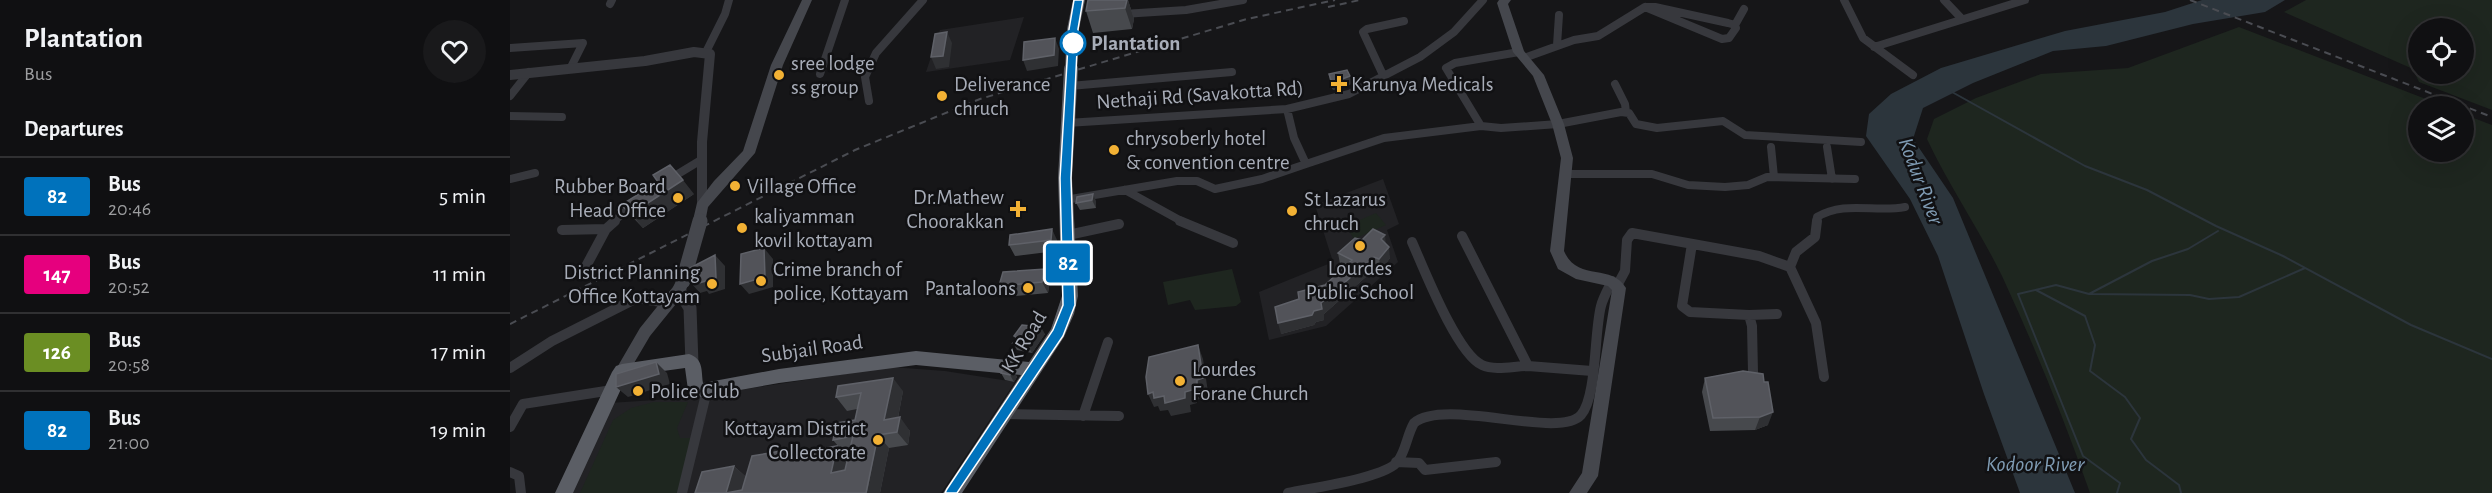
<!DOCTYPE html>
<html lang="en">
<head>
<meta charset="utf-8">
<style>
	body { margin:0; font-family:"Alegreya Sans",sans-serif; background:#19191b; color:#f1f3f6; height:100vh; display:flex; flex-direction:column; font-size:22px; white-space:nowrap }
	* { box-sizing:border-box; margin:0 }
	p { font-size:20px; color:#9c9d9f }
	.icon { flex:none; width:33px; height:33px; fill:none; stroke:currentColor; stroke-width:2; stroke-linecap:round; stroke-linejoin:round }
	.map { position:relative; flex:1; overflow:hidden }
	.drawer { display:flex; flex-direction:column; background:#101012; width:510px }
	.drawer>* { flex:none }
	.badge { padding:0 12px; border-radius:4px; font-size:21px; line-height:39px }
	.controls { position:absolute; left:1898px; top:18px; display:grid; gap:12px }
	.controls a { display:grid; place-items:center; width:66px; height:66px; border-radius:50%; background:#101012; box-shadow:0 6px 24px #0002,0 0 0 2px #303032; font-size:30px }
	.map>.badge { position:absolute; translate:-50% -50%; box-shadow:0 0 0 3px #fff }
	h2 { padding:0 24px; font-size:22px; line-height:54px }
	.round { display:grid; place-items:center; flex:none; width:63px; height:63px; border-radius:32px; background:#19191b }
	.head { display:flex; align-items:center; justify-content:space-between; height:102px; padding:0 24px }
	h1 { font-size:28px; font-weight:600; line-height:45px }
	ul { padding:0; list-style:none }
	li { display:flex; align-items:center; gap:18px; height:78px; padding:0 24px; border-top:2px solid #303032 }
	li div { flex:1 }
	li b { display:block; font-size:22px }
	li em { font-style:normal }
	li .badge { min-width:66px; font-weight:700; text-align:center }
	main { display:flex; flex:1; min-height:0 }
	.map>svg:first-child { display:block }
	.built { fill:#222225 }
	.green { fill:#1e261f; fill-rule:evenodd }
	.water { fill:#2c353c }
	.lines { fill:none; stroke-linecap:round; stroke-linejoin:round }
	.stream { stroke:#2c353c; stroke-width:2 }
	.minor-far1 { stroke:#37383d; stroke-width:8 }
	.minor { stroke:#37383d; stroke-width:10 }
	.tertiary-far1 { stroke:#37383d; stroke-width:10 }
	.tertiary { stroke:#37383d; stroke-width:13 }
	.secondary { fill:#45474d; fill-rule:evenodd }
	.trunk { fill:#5b5e65; fill-rule:evenodd }
	.rail { stroke:#4a4c52; stroke-width:2; stroke-dasharray:7 5; stroke-linecap:butt }
	.secondary-bridge-far1 { stroke:#45474d; stroke-width:12 }
	.secondary-bridge { stroke:#45474d; stroke-width:15 }
	.trunk-bridge { stroke:#5b5e65; stroke-width:14 }
	.wall { fill:#47494d }
	.shaded-wall { fill:#2f3033 }
	.building { fill:#525359; stroke:#5f6168; stroke-width:1.5 }
	.line { fill:#0072bc; stroke:#fff; stroke-width:1.5 }
	.stop-dot { fill:#fff; stroke:#0072bc; stroke-width:3 }
	.poi-dot { fill:#f2b134; stroke:#111113; stroke-width:2 }
	.labels { text-anchor:middle; dominant-baseline:central; stroke-width:5; stroke-linejoin:round; paint-order:stroke }
	.stop-label { font-size:21px; font-weight:bold; fill:#a8adb8; stroke:#111113; text-anchor:start }
	.poi-label { font-size:21px; fill:#a8adb8; stroke:#111113; text-anchor:start }
	.street-label { font-size:21px; fill:#a8adb8; stroke:#111113 }
	.water-label { font-size:22px; font-style:italic; fill:#7f9bb3; stroke:#111113 }
</style>
</head>
<body>
<main>
<section class="drawer">
<div class="head"><div><h1>Plantation</h1><p>Bus</p></div><a class="round"><svg class="icon" aria-label="heart" viewBox="0 0 24 24"><path d="M12 20l-8-8c-3-5 5-10 8-4 3-6 11-1 8 4z"/></svg></a></div>
<h2>Departures</h2>
<ul>
<li><span class="badge" style="background:#0072bc;color:#fff">82</span><div><b>Bus</b><p>20:46</p></div><em>5 min</em></li>
<li><span class="badge" style="background:#e6007e;color:#fff">147</span><div><b>Bus</b><p>20:52</p></div><em>11 min</em></li>
<li><span class="badge" style="background:#6b8e23;color:#fff">126</span><div><b>Bus</b><p>20:58</p></div><em>17 min</em></li>
<li><span class="badge" style="background:#0072bc;color:#fff">82</span><div><b>Bus</b><p>21:00</p></div><em>19 min</em></li>
</ul>
</section>
<div class="map">
<svg width="1982" height="493" viewBox="0 0 1982 493">
	<rect width="100%" height="100%" fill="#161618"/>
	<path class="built" d="M514,17L500,60L416,72L430,30Z
		M873,179L889,224L877,230L888,262L816,326L759,340L749,292L823,262L805,205Z
		M381,367L435,371L505,382L431,493H58L99,403L177,398Z"/>
	<path class="green" d="M1796,0H1982V110L1909,82L1903,69L1774,12ZM1953,28V74H1908V28Z
		M1729,27L1934,106H1908V152H1953V114L1982,125V493H1580C1554,419 1525,347 1492,276C1469,229 1439,186 1417,139L1424,119L1466,98L1531,74L1618,68Z
		M866,213L876,225L844,239L836,226Z
		M722,269L731,302L726,306L685,310L680,300L658,305L653,282Z
		M144,402H178L167,428L170,438H187L175,493H70L103,420L121,408Z"/>
	<path class="water" d="M1692,0H1775L1755,12L1683,24L1596,46L1543,51L1463,83L1413,108L1403,139L1443,198L1565,493H1510L1474,394L1428,256L1400,199L1356,136L1359,114L1381,94L1431,68L1555,31L1655,12Z"/>
	<g class="lines">
		<path class="stream" d="M1442,92L1575,166L1637,190L1706,226L1773,256L1901,325L1982,359
			M1526,290L1575,316L1585,345L1580,371L1615,397L1630,418L1621,439L1636,460L1669,485L1671,493
			M1580,294L1680,295L1699,299L1729,297L1795,268
			M1607,493L1610,483L1573,456L1508,294L1546,285L1579,294L1642,261L1678,249L1708,231"/>
		<path class="minor-far1" d="M1334,0L1353,38L1403,75
			M1434,0L1452,19
			M100,4L102,0
			M1135,7H1145L1218,23L1225,25L1226,28L1219,38L1212,39Z
			M613,14L676,10L733,0
			M1225,25L1234,9
			M1047,45L1049,15
			M1364,47L1515,0
			M0,48L73,43L61,67
			M196,52L215,14L219,0
			M1014,58L1064,40L1088,36L1135,7
			M310,74L335,0
			M873,75L853,32L857,29L894,21
			M1105,84L1115,104L1116,112
			M560,86L722,72
			M0,96L19,72
			M359,101L355,77L366,53L413,0
			M777,109L784,138L796,164L874,138L971,126L991,128L1048,124L1111,112L1119,113L1126,124L1147,128L1213,121L1235,135L1351,142
			M0,116L52,117
			M557,123L777,109L839,94L910,57L944,32L973,0
			M971,126L936,68L945,63L1009,52
			M1261,147L1264,177
			M1317,147L1322,179
			M1055,174H1142L1178,185L1215,187L1238,185L1257,177L1345,179
			M0,179L25,173
			M158,180L191,160
			M615,190L673,222
			M555,200L667,181H687L705,189L752,179L796,164
			M103,222L124,204
			M1306,222L1307,217C1335,200 1365,213 1395,207"/>
		<path class="minor" d="M670,221L723,243
			M52,230L96,229
			M558,235L609,224
			M952,236L1018,366L1082,371
			M902,242C914,269 947,354 972,365C985,371 1004,366 1018,366
			M1182,244L1172,306L1180,312L1239,315L1242,326L1243,372
			M1280,267L1306,323L1314,377
			M74,270L96,229L105,221
			M1108,284L1115,271L1117,240L1122,233L1249,256L1280,267L1286,252L1305,237L1307,221
			M1239,315L1267,314
			M0,368L42,341L127,298L157,303
			M495,414L609,416
			M573,416L598,342
			M0,427L13,404L102,390
			M886,462L909,463L915,470L986,462
			M0,472L9,476L11,493
			M172,493L197,390
			M778,493C800,488 877,478 888,461C896,450 897,435 904,423C935,397 1049,440 1071,415C1087,397 1084,332 1091,306C1093,298 1098,289 1102,281"/>
		<path class="tertiary-far1" d="M0,75L135,61L184,52L200,54L192,142V206"/>
		<path class="tertiary" d="M169,290L180,308L182,364"/>
		<path class="secondary" d="M292,0H302L273,65L245,153L198,207L195,223H185L183,220L187,203L204,181L233,151L261,65Z
			M989,0H1001L998,4L1014,51L1034,75L1054,124L1063,158L1054,251C1067,282 1102,263 1116,288L1088,476L1077,493H1059L1072,473L1102,290L1098,286L1066,279L1048,269L1040,251L1051,158L1042,124L1023,76L1003,52L987,3Z
			M173,276L178,277L180,281L174,294L140,336L117,375L112,377L107,375L105,371L130,328L163,287L168,277Z"/>
		<path class="trunk" d="M563,0H575L569,29L567,69L561,73L555,69L557,29Z
			M560,82L567,86L562,178L568,296L564,314L554,337L452,493H433L511,375L406,365L269,383L191,397L178,390L175,368L117,376L63,493H45L102,372L106,366L112,364L179,354C194,359 191,371 193,383L269,369L406,351L519,362L541,329L552,296L548,178L553,86Z"/>
		<path class="rail" d="M1680,0L1982,117
			M818,7L850,0
			M0,324L345,150L470,99L737,19L825,0"/>
		<path class="secondary-bridge-far1" d="M189,222L190,220"/>
		<path class="secondary-bridge" d="M173,281L190,221"/>
		<path class="trunk-bridge" d="M560,86L561,69"/>
	</g>
	<path class="wall" d="M578,0H618L624,19L622,29L583,33L576,11Z
		M819,74L840,76L841,84L823,90L820,82Z
		M184,194L133,228L111,205Z
		M567,197L586,201V208L570,210L566,203Z
		M500,235L547,240L546,251L505,256L499,245Z
		M852,240L876,245L880,258L871,270L866,268L814,314V320L806,322L804,325L771,334L789,299L815,285L835,266L830,264L828,253Z
		M535,269L540,280L538,293L495,297L489,286Z
		M535,334L522,353L507,350L503,343L506,340L504,336Z
		M503,370L507,377L504,382L495,380L491,373Z
		M1233,371L1258,425L1245,430L1200,431L1192,392L1195,378Z
		M328,386L393,391L388,418L400,431L398,445L379,448L370,493H185L224,466L236,477L288,448L291,452L338,458L339,452L334,453L323,440L345,420L347,409L337,411L326,397Z"/>
	<path class="shaded-wall" d="M617,0H618L624,19L622,29L615,8Z
		M437,32L442,43L439,67L426,69L421,57Z
		M545,38L549,49L548,66L517,71L513,60Z
		M840,76L841,84L823,90L822,83Z
		M173,180L184,194L133,228L121,214Z
		M583,194L586,201V208L582,200Z
		M542,229L547,240L546,251L541,240Z
		M875,235L876,246L871,239Z
		M879,247L880,258L871,270L869,259Z
		M254,248L263,259V287L239,294L230,284Z
		M205,255L215,266V289L199,294L197,291L190,293L180,282Z
		M864,257L866,268L814,314V320L806,322L804,325L771,334L768,323L804,311L811,303Z
		M535,269L540,280L538,293L532,282Z
		M531,327L535,334L522,353L518,346Z
		M688,345L693,359L698,392L692,393L693,398L687,400V403L680,405L681,412L661,416L658,410L650,411L648,406L644,407L638,394L643,392H675L682,386L687,380Z
		M146,362L157,373L160,384L118,397L106,387Z
		M503,370L507,377L504,382L500,375Z
		M383,378L393,391L385,433L374,420Z
		M1263,412L1258,425L1245,430L1250,417Z
		M390,417L400,431L398,445L387,432Z
		M368,435L379,448L370,493H357Z
		M327,446L339,459L334,485L321,473Z
		M224,466L238,479L234,493H216Z"/>
	<path class="building" d="M578,0H617L615,8L576,11Z
		M437,32L433,56L421,57L425,34Z
		M545,38L544,55L513,60L514,42Z
		M837,70L840,76L822,83L819,74Z
		M160,165L173,180L121,214L111,205L148,182L143,175Z
		M583,194L582,200L566,203L567,197Z
		M542,229L541,240L499,245L500,235Z
		M863,229L875,235L871,239L879,247L869,259L864,257L811,303L812,309L804,311L802,315L768,323L765,307L789,299L788,292L815,285L842,260L828,253L845,238L852,240Z
		M254,248L255,277L230,284L231,254Z
		M205,255L206,278L189,283L188,280L180,282V268Z
		M535,269L532,282L489,286L493,272Z
		M512,325L531,327L518,346L503,343L509,338L504,336Z
		M688,345L693,378L687,380V385L682,386V390L675,392V398L655,403L654,396L644,398L643,392L638,394L636,377L639,357Z
		M146,362L149,374L106,387V374Z
		M493,369L503,370L500,375L491,373Z
		M1233,371L1253,374L1254,382H1258L1263,412L1250,417L1203,418L1195,378Z
		M383,378L374,420L390,417L387,432L368,435L356,493H185L192,472L224,466L216,493L232,490L242,456L288,448L287,453L327,446L321,473L335,470L343,436L323,440L327,423L345,420L351,393L326,397L328,386Z"/>
	<path class="line" d="M564,0H573L568,29L561,178L565,305L553,336L447,493H435L437,489L543,330L553,305L550,178L559,29Z"/>
	<circle class="stop-dot" cx="563" cy="43" r="12"/>
	<g class="poi-dot">
		<circle cx="269" cy="75" r="6"/>
		<path d="M826 75h6v6h6v6h-6v6h-6v-6h-6v-6h6z"/>
		<circle cx="432" cy="96" r="6"/>
		<circle cx="604" cy="150" r="6"/>
		<circle cx="225" cy="186" r="6"/>
		<circle cx="168" cy="198" r="6"/>
		<path d="M505 200h6v6h6v6h-6v6h-6v-6h-6v-6h6z"/>
		<circle cx="782" cy="211" r="6"/>
		<circle cx="232" cy="228" r="6"/>
		<circle cx="850" cy="246" r="6"/>
		<circle cx="251" cy="281" r="6"/>
		<circle cx="202" cy="284" r="6"/>
		<circle cx="518" cy="288" r="6"/>
		<circle cx="670" cy="381" r="6"/>
		<circle cx="128" cy="391" r="6"/>
		<circle cx="368" cy="440" r="6"/>
	</g>
	<g class="labels">
		<g class="stop-label">
			<text x="581" y="43">Plantation</text>
		</g>
		<g class="poi-label">
			<text x="281" y="63">sree lodge<tspan x="281" dy="24">ss group</tspan></text>
			<text x="444" y="84">Deliverance<tspan x="444" dy="24">chruch</tspan></text>
			<text x="841" y="84">Karunya Medicals</text>
			<text x="616" y="138">chrysoberly hotel<tspan x="616" dy="24">&amp; convention centre</tspan></text>
			<text x="156" y="186" text-anchor="end">Rubber Board<tspan x="156" dy="24">Head Office</tspan></text>
			<text x="237" y="186">Village Office</text>
			<text x="494" y="197" text-anchor="end">Dr.Mathew<tspan x="494" dy="24">Choorakkan</tspan></text>
			<text x="794" y="199">St Lazarus<tspan x="794" dy="24">chruch</tspan></text>
			<text x="244" y="216">kaliyamman<tspan x="244" dy="24">kovil kottayam</tspan></text>
			<text x="850" y="268" text-anchor="middle">Lourdes<tspan x="850" dy="24">Public School</tspan></text>
			<text x="263" y="269">Crime branch of<tspan x="263" dy="24">police, Kottayam</tspan></text>
			<text x="190" y="272" text-anchor="end">District Planning<tspan x="190" dy="24">Office Kottayam</tspan></text>
			<text x="506" y="288" text-anchor="end">Pantaloons</text>
			<text x="682" y="369">Lourdes<tspan x="682" dy="24">Forane Church</tspan></text>
			<text x="140" y="391">Police Club</text>
			<text x="356" y="428" text-anchor="end">Kottayam District<tspan x="356" dy="24">Collectorate</tspan></text>
		</g>
		<g class="street-label">
			<text transform="translate(690 95) rotate(-4)">Nethaji Rd (Savakotta Rd)</text>
			<text transform="translate(514 342) rotate(-59)">KK Road</text>
			<text transform="translate(302 349) rotate(-8)">Subjail Road</text>
		</g>
		<g class="water-label">
			<text transform="translate(1411 181) rotate(69)">Kodur River</text>
			<text x="1525" y="464">Kodoor River</text>
		</g>
	</g>
</svg>
<div class="controls">
<a><svg class="icon" aria-label="locate" viewBox="0 0 24 24"><circle cx="12" cy="12" r="6"/><path d="M12 2v4M12 18v4M2 12h4M18 12h4"/></svg></a>
<a><svg class="icon" aria-label="layers" viewBox="0 0 24 24"><path d="M12 4l9 5-9 5-9-5zM3 14l9 5 9-5"/></svg></a>
</div>
<b class="badge" style="left:558px;top:263px;background:#0072bc;color:#fff">82</b>
</div>
</main>
</body>
</html>
